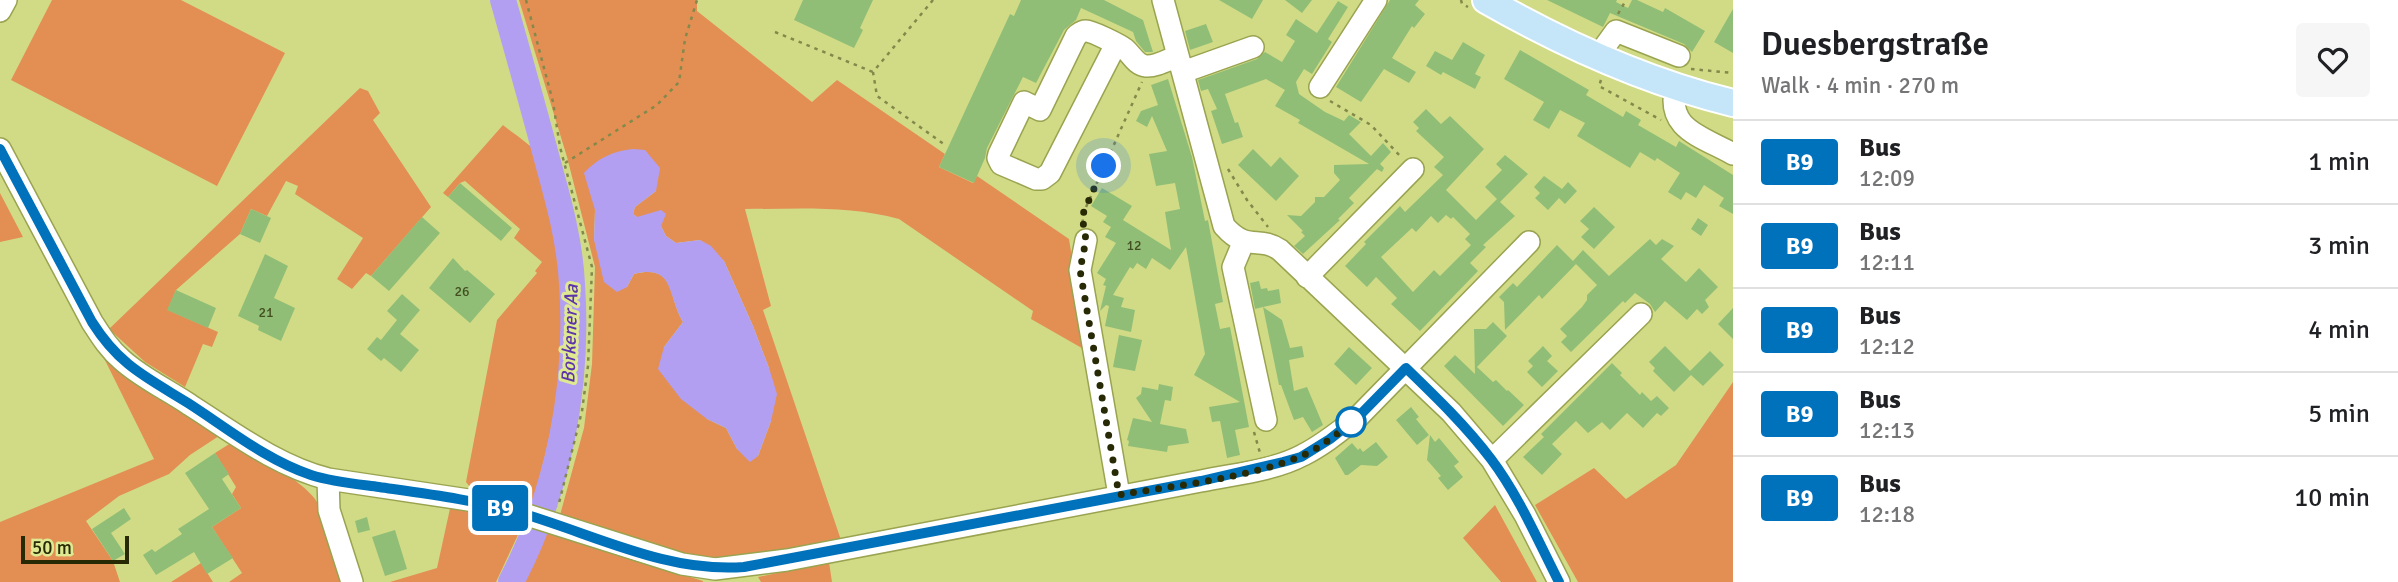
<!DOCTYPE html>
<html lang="en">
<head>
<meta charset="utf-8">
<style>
	body { margin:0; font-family:Signika,sans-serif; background:#f6f6f6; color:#202124; height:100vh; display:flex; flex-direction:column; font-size:26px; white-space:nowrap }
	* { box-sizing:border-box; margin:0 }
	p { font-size:23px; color:#757577 }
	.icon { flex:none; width:38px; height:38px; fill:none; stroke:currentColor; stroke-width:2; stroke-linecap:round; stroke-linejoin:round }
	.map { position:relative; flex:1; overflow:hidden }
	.panel { display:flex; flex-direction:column; background:#fff; width:665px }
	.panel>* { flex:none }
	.badge { padding:0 14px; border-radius:5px; font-size:24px; line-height:46px }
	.scale { position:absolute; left:21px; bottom:18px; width:108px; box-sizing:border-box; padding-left:7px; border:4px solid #272a05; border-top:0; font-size:19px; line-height:24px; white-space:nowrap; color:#272a05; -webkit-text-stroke:5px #dee992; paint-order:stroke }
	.you { position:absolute; width:35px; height:35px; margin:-18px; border:5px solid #fff; border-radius:50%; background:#1a73e8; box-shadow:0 0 0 10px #1a73e833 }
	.map>.badge { position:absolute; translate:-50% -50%; box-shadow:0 0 0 4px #fff }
	.round { display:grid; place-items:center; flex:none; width:74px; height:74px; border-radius:7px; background:#f6f6f6 }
	.headline { display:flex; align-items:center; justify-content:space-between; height:119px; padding:0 28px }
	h1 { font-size:33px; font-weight:600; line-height:52px }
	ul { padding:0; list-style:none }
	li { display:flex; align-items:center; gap:21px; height:84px; padding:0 28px; border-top:2px solid #e0e0e0 }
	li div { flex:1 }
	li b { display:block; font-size:26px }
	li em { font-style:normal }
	li .badge { min-width:77px; font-weight:700; text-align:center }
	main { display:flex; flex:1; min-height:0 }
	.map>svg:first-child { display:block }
	.green { fill:#e38f54; fill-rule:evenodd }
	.water { fill:#b39ff1 }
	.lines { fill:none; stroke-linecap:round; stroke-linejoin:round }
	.river { stroke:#b39ff1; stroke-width:26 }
	.building { fill:#91be76; fill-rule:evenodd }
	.minor-casing { stroke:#9aa34f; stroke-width:24 }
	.major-casing { stroke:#fff; stroke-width:30 }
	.path { stroke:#82894a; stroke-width:2.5; stroke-dasharray:3.5 5; stroke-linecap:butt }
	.minor { stroke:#fff; stroke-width:21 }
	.major { stroke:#c5e5f8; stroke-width:26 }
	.line-casing { stroke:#fff; stroke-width:16 }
	.line { stroke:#0072bc; stroke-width:10 }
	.walk { stroke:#272a05; stroke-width:7; stroke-dasharray:0 12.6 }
	.stop-dot { fill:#fff; stroke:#0072bc; stroke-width:3.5 }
	.labels { text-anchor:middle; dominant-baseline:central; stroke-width:6; stroke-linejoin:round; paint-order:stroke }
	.number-label { font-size:14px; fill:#424f21 }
	.water-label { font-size:19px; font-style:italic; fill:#5d34a9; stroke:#dee992 }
</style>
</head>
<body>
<main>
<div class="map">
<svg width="1733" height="582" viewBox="0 0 1733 582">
	<rect width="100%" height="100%" fill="#d1db86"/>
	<path class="green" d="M52,0H181L285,53L217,186L11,80Z
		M519,0H697V11L812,102L837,80L945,154L939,167L973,183L977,176L1069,239L1087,351L1031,319L1033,311L899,219C849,205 796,209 745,209L771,306L763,310L841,540L730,562L704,561L560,515L584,428L592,364L595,267L567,157ZM656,191L635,207L633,214L637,217L661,226L666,236L676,243L700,240L724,261L753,326L769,368L771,421L758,456L737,449L726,428L707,419L664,347L683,322C667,295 676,264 634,274L627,287L594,240L595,210Z
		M360,88L368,91L380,113L373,120L431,207L371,276L366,273L352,289L337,279L363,238L295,194L298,186L286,181L267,216L251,209L240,234L176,290L168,310L218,332L212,347L203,344L185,387L145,362L109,329Z
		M503,125C511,132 530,144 536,152C541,160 546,193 549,204C573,307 563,402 532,503L473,491L466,482L497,320L537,273L535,271L542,262L514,238L520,229L465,181L460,183L448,197L443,193Z
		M0,193L23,237L0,242Z
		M95,340L130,379L222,434L190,455L169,474L119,496L86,521L113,561L120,582H0V522L154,459Z
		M1733,382V582H1578L1535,505L1594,468L1626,499L1676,465Z
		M234,441C254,454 303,481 315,499C330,522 336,556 345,582H229L242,573L212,527L241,508L232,494L236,487L215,453Z
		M451,504L525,520L496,582H390L437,568Z
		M1495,505L1537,582H1501L1463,538Z
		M544,531L703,581V582H521Z
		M829,562L832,582H761L758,577Z
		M201,563L213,582H171Z"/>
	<path class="water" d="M633,149L645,150L660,168L656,191L635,207L633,214L637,217L661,210L666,214L661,226L666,236L676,243L700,240L711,246L724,261L753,326L769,368L777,394L771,421L758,456L750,462L737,449L726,428L707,419L681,399L658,369L664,347L683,322C667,295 675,264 634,274L627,287L617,292L604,282L594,240L595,210L584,173C598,158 613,151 633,149Z"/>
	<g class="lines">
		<path class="river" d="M503,0C518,53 533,106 547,159C558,199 570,241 572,284C579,386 559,491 511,582"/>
	</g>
	<path class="building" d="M803,0H873L860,28L863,30L854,48L794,20Z
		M1021,0H1104L1143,20L1153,52H1145L1136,41L1133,32L1081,8L1076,20L1064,30L1036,83L1023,77L987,148L985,158L974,183L939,167L1010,14L1014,16Z
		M1219,0H1263L1252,19Z
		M1285,0H1312L1302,13Z
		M1390,0H1419L1415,5L1425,14L1414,28L1412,26L1392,58L1416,72L1409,83L1384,69L1361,102L1336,87Z
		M1547,0H1617L1616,2L1628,8L1632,0H1637L1663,12L1665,8L1705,31L1692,52L1684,44L1610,13L1603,27Z
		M1338,1L1348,7L1328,39L1332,42L1312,74L1304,69L1296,82L1299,94L1325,112L1344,121L1349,115L1361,122L1349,134L1371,156L1383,143L1391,152L1380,164L1384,168L1382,172L1377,169L1349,198L1354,203L1338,219L1340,220L1303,254L1294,246L1305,236L1301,232L1303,231L1287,215L1301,216L1315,202V197H1324L1340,180L1334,173V165L1369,164L1298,123L1300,120L1275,106L1285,90L1266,79L1225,94L1235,123L1238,122L1243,137L1222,144L1211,111L1217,109L1208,89L1201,91L1198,80L1257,59L1265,52L1282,62L1295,41L1286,35L1296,19L1317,33Z
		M1733,9V53L1714,42Z
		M1206,24L1213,42L1190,50L1185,31Z
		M1463,42L1485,55L1475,74L1481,77L1475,89L1443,72L1441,75L1426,66L1435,51L1452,60Z
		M1520,50L1589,90L1586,95L1623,117L1626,111L1641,120L1638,125L1676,147L1679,141L1733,175V214L1719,206L1724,198L1704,185L1696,198L1686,192L1681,200L1668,192L1680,173L1657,158L1655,161L1640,152L1630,168L1577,136L1585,123L1560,110L1549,129L1533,120L1544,102L1504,79Z
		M1168,79L1192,157L1205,221L1208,220L1223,302L1215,304L1220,329L1230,327L1249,427L1235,430L1240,455L1227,458L1220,421L1212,422L1209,407L1240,402L1194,375L1205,354L1186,247L1170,270L1152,258L1146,269L1137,263L1133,269L1130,267L1113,295L1124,298L1121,307L1135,310L1131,332L1105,326L1109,306L1106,305L1100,311L1106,286L1103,285L1106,279L1097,273L1116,243L1105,237L1111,227L1103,222L1107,216L1091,206L1102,188L1132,206L1123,220L1171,250L1165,212L1180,209L1175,183L1156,186L1149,154L1167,151L1152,116L1147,127L1136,121L1141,111L1158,105L1151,85Z
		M1426,109L1441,124L1450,116L1484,149L1446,190L1476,220L1497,199L1485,187L1502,170L1496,164L1505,155L1528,174L1500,202L1515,216L1483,245L1486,247L1470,263L1478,271L1420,331L1391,304L1397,298L1376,277L1367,287L1345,266L1366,244L1364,242L1400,206L1405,212L1443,175L1434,167L1444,157L1416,131L1419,128L1413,122ZM1446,215L1451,219L1453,217L1470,234L1465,239L1471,245L1440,276L1434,270L1413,292L1381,257L1412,228L1416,232L1431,216L1438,223Z
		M1253,149L1271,167L1280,157L1299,176L1276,201L1238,165Z
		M1544,176L1562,189L1568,182L1577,191L1565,204L1559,198L1548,210L1535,198L1540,193L1534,187Z
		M460,183L512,228L501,241L448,197Z
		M1594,207L1615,227L1594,249L1581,237L1589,229L1580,221Z
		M251,209L271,218L260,243L240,234Z
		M422,217L440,233L389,291L371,276Z
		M1698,218L1708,225L1701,236L1691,229Z
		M1650,239L1656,245L1662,239L1674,246L1661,259L1686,282L1699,268L1718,287L1705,300L1709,307L1702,314L1697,309L1687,320L1665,301L1655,312L1650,304L1635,293L1625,303L1623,301L1571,352L1561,342L1567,336L1560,329L1582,307L1587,300V295L1597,285L1573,261L1583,250L1609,276Z
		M1557,245L1576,264L1542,299L1539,295L1505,330L1504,302L1499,297L1513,283L1517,287Z
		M265,254L288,266L274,298L295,308L281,341L258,330L259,326L238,316Z
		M453,258L465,271L467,270L495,294L470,323L429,288Z
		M1259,281L1261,289L1267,288L1268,291L1279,289L1281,303L1263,307L1282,320L1290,348L1302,346L1304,357L1289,360L1294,391L1307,387L1323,425L1312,432L1303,417L1294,420L1281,385H1279L1263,307L1255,309L1250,283Z
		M176,290L216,308L208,328L167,310Z
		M402,294L420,310L400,334L419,350L401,372L384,358L381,361L367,349L377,337L381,340L397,320L387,311Z
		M1733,308V339L1718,324Z
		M1493,322L1507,336L1477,367L1493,382L1496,380L1507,391L1508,390L1524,405L1503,426L1444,366L1455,355L1475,374L1474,329H1486Z
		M1119,335L1142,340L1135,371L1113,367Z
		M1543,346L1552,356L1547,361L1558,371L1542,387L1527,372L1533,366L1528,361Z
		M1665,346L1690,371L1710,351L1724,365L1703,386L1691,375L1674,392L1653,371L1655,368L1649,362Z
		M1349,347L1372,368L1356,385L1334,364Z
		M1612,363L1622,373L1620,375L1640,395L1642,392L1651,401L1657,396L1669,408L1661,416L1657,413L1643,428L1627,413L1610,430L1602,422L1588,433L1576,421L1552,444L1562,454L1542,475L1523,457L1544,437L1541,434Z
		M1159,384L1173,387L1171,401L1165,400L1160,424L1186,429L1189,443L1168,446L1167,452L1128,446L1129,441L1127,440L1133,418L1152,422L1136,398L1141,394L1142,387L1158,390Z
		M1411,407L1419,417L1416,419L1429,435L1417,445L1396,420Z
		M1430,435L1435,442L1439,438L1459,462L1454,466L1463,477L1448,490L1438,478L1441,476L1427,460Z
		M1376,442L1388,457L1377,466L1361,465L1348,475H1345L1335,458L1352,443L1358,450L1360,448L1363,452Z
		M215,453L229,474L222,479L241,508L212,527L233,558L207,574L194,552L156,575L143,555L152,549L155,552L182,534L178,529L209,509L185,473Z
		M124,508L131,519L111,533L125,554L113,561L92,529Z
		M367,517L370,530L358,533L355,521Z
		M395,530L407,569L385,576L372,537Z"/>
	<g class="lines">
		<g class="minor-casing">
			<path id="minor" d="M1163,0L1224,226C1248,253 1258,235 1280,250L1451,412L1492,460L1525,515L1559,582
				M0,11L6,0
				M1116,44L1050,173L1042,179H1036L1001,164L998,158L999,154L1024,102L1040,110L1076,36C1080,33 1081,31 1086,31C1092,31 1120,45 1125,49C1132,55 1136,65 1146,66C1156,67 1169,59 1178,56
				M1598,56L1616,31L1679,56
				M1183,72L1253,47
				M1676,86C1665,129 1701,136 1733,154
				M1320,87L1376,0
				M0,149L92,322C101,336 109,349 122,360C142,378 168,390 190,405C234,433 277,466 328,479L475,501L524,514L682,564L715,569L787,560L1201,481C1234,474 1273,471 1303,455C1323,445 1340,431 1358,417L1529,242
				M1086,240L1080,270L1119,495
				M1243,243L1233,267L1266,420
				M1307,277L1413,169
				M1492,460L1641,314
				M328,479L329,510L352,582"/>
		</g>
		<g class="major-casing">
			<path id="major" d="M1486,0C1563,44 1647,82 1733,103"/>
		</g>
		<path class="path" d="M526,0L553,102L560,147L592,267L588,366L582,411L558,507
			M933,0L873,72L877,96L945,145
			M1461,0L1462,4L1468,7
			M1618,14L1626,0
			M775,32L873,72
			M1691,69L1733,73
			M1601,80L1599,86L1661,120
			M1330,101L1371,125L1401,157
			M565,163L657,105L679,82L685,39L697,0
			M1228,169L1247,200L1268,227
			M1083,223L1082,216L1142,82
			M1254,432L1260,453"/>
		<use href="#minor" class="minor"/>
		<use href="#major" class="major"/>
	</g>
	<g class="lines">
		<g class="line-casing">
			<path id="line" d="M0,149L92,322C119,365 146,377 188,403C227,428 266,460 311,475C333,482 356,484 379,487C428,494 476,500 524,514C595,535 668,573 744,567L1201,481L1283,462L1301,457L1330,439L1358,417L1406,368C1436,397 1466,426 1491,459C1519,496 1538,541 1559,582"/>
		</g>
		<use href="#line" class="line"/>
		<path class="walk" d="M1104,166L1082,216L1086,240L1080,270L1119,495C1177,485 1244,479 1299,457C1317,450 1339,433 1351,422"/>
	</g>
	<circle class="stop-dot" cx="1351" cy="422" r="14"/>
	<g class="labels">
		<g class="number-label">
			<text x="1134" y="245">12</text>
			<text x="462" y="291">26</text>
			<text x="266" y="312">21</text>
		</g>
		<g class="water-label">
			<text transform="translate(570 334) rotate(-88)">Borkener Aa</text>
		</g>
	</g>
</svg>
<div class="scale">50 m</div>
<div class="you" style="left:1104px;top:166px"></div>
<b class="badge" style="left:500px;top:508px;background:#0072bc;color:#fff">B9</b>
</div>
<section class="panel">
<div class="headline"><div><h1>Duesbergstraße</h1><p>Walk · 4 min · 270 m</p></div><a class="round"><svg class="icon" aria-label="heart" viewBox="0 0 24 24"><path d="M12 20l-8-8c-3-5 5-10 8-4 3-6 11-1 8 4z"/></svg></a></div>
<ul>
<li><span class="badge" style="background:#0072bc;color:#fff">B9</span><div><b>Bus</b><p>12:09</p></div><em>1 min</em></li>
<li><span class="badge" style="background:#0072bc;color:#fff">B9</span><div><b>Bus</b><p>12:11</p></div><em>3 min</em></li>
<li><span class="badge" style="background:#0072bc;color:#fff">B9</span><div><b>Bus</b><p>12:12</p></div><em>4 min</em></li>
<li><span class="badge" style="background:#0072bc;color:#fff">B9</span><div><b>Bus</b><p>12:13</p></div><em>5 min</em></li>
<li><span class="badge" style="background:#0072bc;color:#fff">B9</span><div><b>Bus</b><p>12:18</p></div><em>10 min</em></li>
</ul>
</section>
</main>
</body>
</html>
